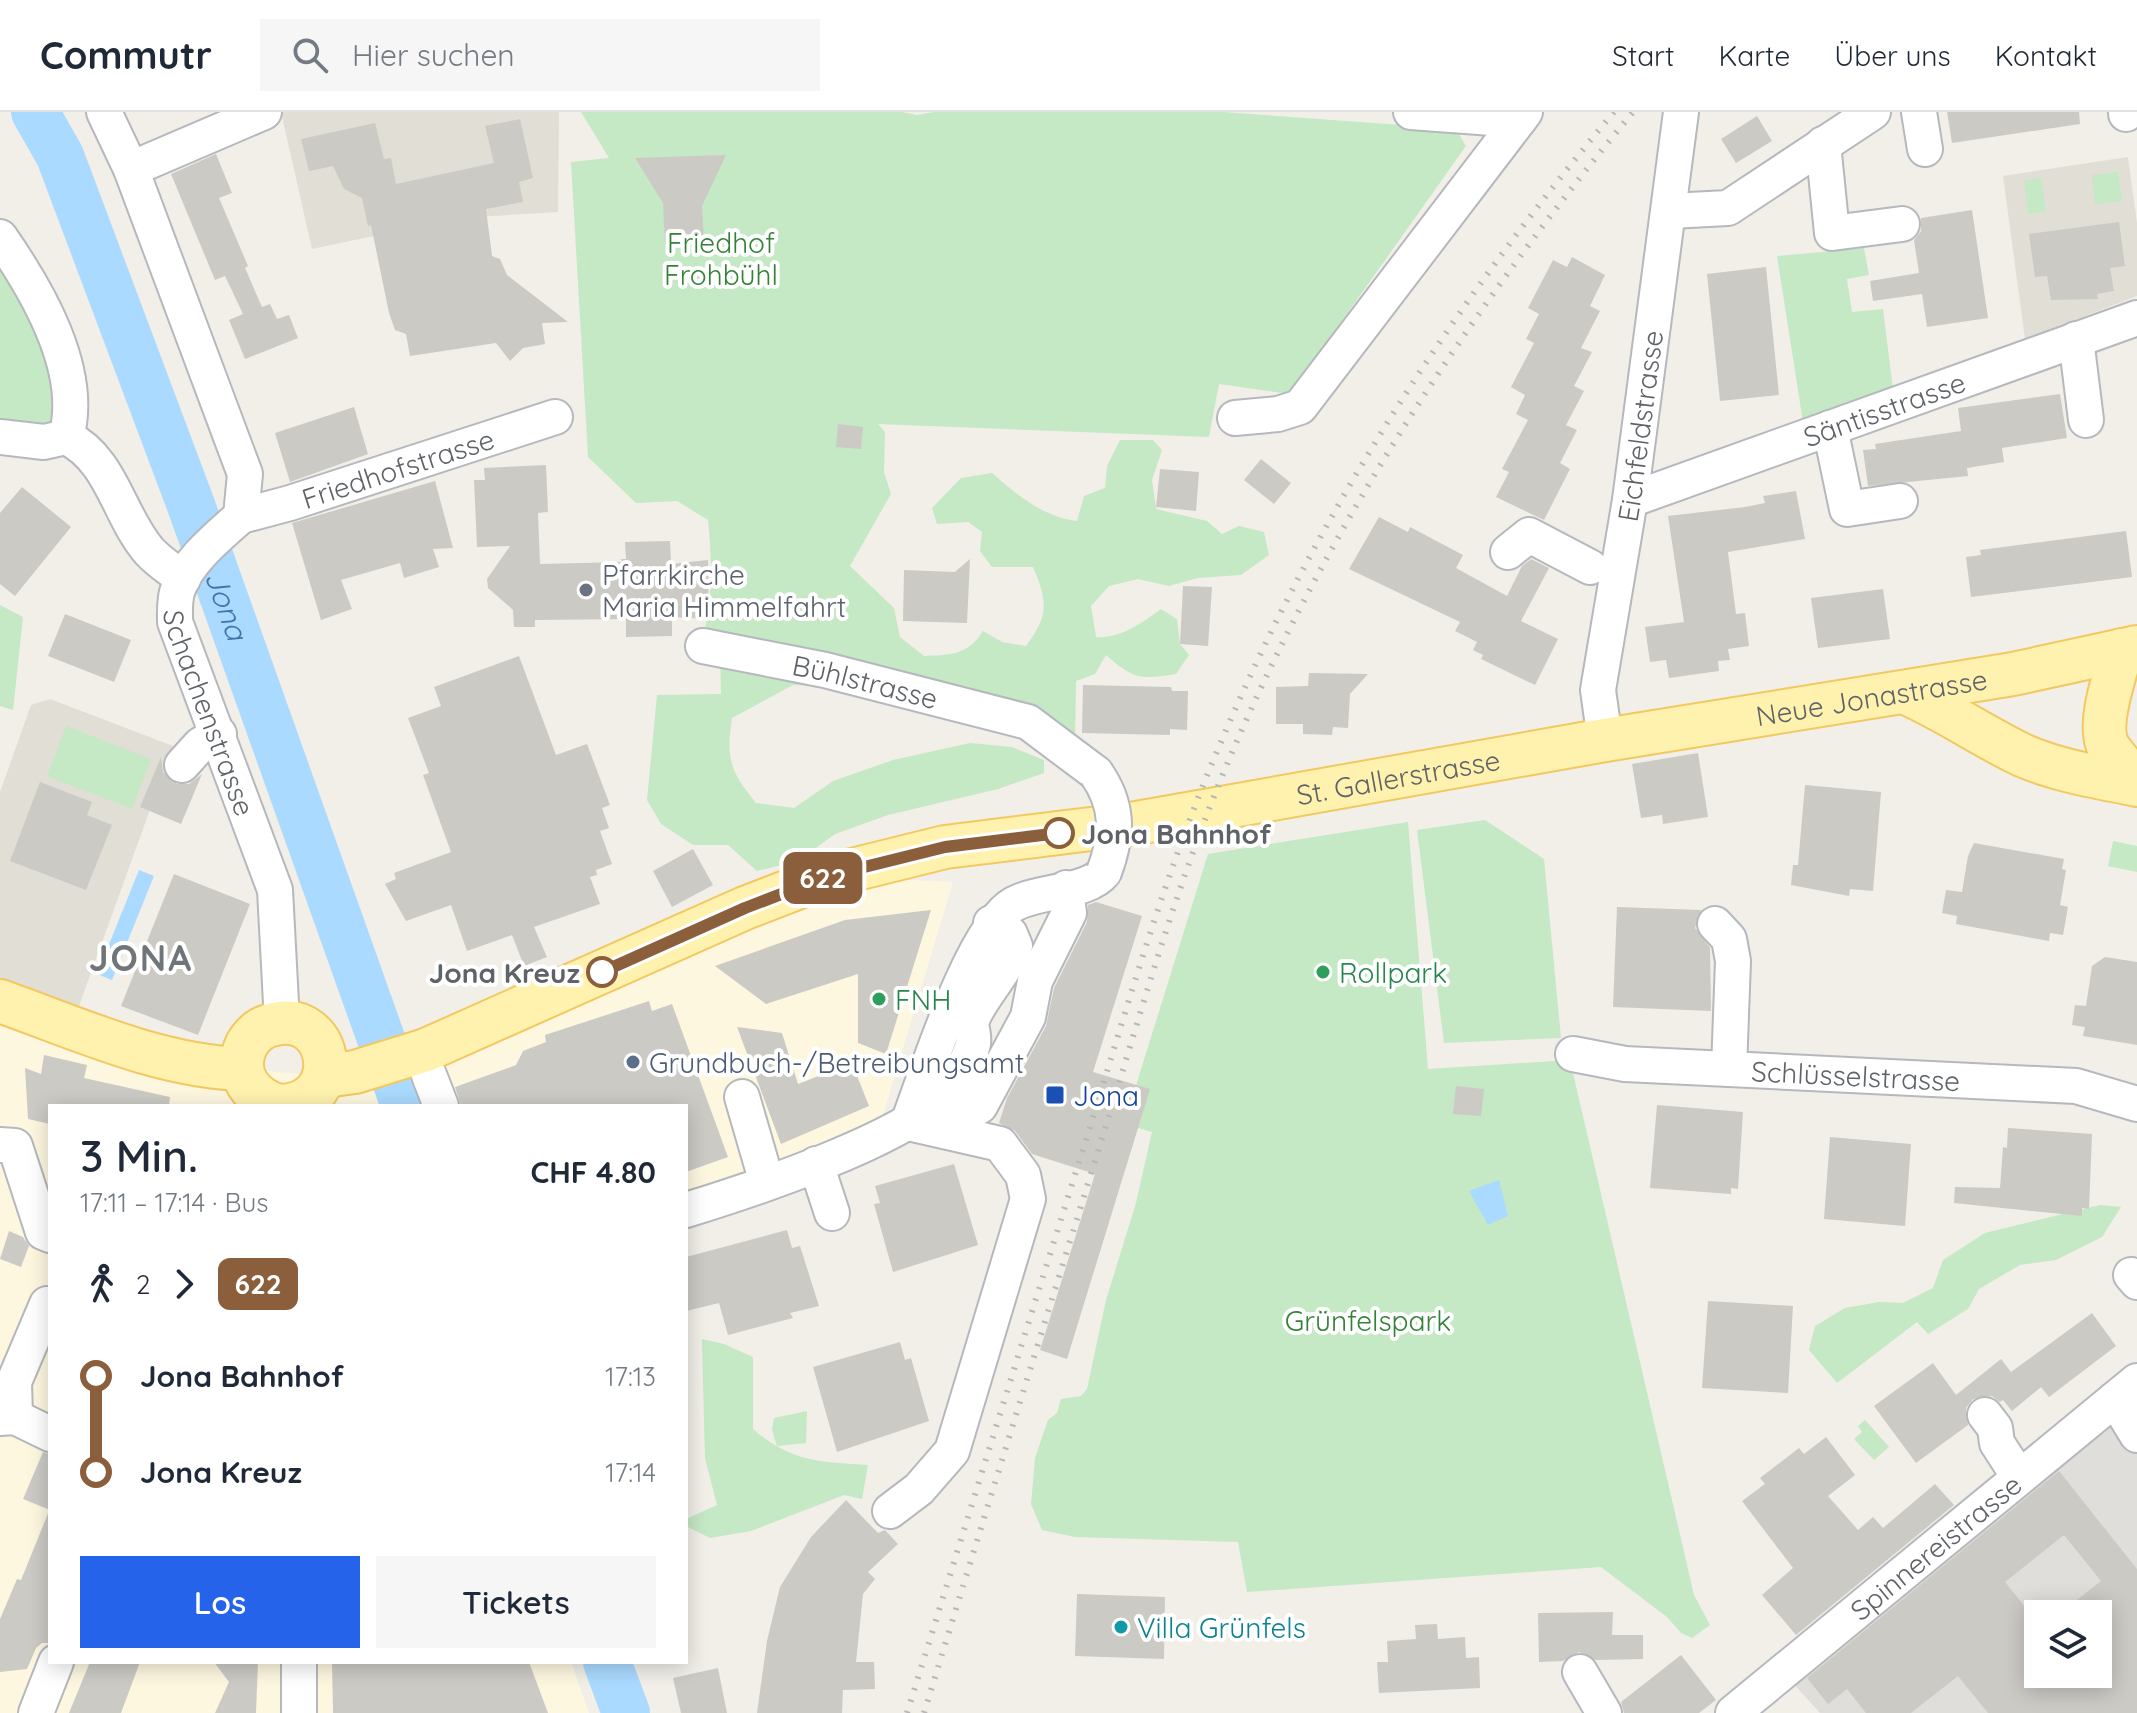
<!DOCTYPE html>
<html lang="de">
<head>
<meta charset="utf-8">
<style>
	body { margin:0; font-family:Quicksand,sans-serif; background:#f6f6f7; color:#1f2937; height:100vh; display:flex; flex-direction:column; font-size:30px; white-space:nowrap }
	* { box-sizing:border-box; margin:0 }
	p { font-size:26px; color:#747a83 }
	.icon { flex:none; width:44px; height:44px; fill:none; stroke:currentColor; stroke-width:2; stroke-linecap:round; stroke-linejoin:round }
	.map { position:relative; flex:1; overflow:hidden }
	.sheet { position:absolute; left:48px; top:992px; width:640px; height:560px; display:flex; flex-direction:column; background:#fff; border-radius:0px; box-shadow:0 4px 20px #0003 }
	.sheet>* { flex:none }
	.badge { padding:0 16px; border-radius:12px; font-size:28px; line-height:52px }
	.tools { position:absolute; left:2024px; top:1488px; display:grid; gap:16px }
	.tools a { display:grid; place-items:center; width:88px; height:88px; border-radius:0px; background:#fff; box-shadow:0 4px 20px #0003; font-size:40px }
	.map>.badge { position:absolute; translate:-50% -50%; box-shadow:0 0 0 4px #fff }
	.legs { display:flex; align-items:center; gap:12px; height:88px; padding:0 32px; font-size:26px }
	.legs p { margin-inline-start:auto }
	.head { display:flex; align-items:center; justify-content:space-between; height:136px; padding:0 32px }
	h1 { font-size:44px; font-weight:600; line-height:60px }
	.button { display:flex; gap:16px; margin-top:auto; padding:16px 32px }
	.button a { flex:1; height:92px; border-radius:0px; background:#2563eb; color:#fff; font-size:32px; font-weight:600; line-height:92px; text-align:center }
	.button a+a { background:#f6f6f7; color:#1f2937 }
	ul { padding:0 32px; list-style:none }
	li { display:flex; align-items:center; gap:28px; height:96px; font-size:30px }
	li i { display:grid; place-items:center; width:12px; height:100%; margin:0 10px; background:currentColor }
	li i::after { content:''; width:20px; height:20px; margin:-10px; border:6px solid; border-radius:50%; background:#fff }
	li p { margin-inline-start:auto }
	li:first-child i { background:linear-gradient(#0000 50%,currentColor 0) }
	li:last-child i { background:linear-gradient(currentColor 50%,#0000 0) }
	header { display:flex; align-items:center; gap:48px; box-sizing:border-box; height:112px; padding:0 40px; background:#fff; border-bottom:2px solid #e0e1e3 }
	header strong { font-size:38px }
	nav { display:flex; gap:44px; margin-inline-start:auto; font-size:28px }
	.search { width:560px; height:72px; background:#f6f6f7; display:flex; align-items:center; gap:20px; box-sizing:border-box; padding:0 28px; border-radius:0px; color:#747a83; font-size:30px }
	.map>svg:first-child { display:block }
	.commercial { fill:#fef7e0 }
	.industrial { fill:#e0deda; fill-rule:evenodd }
	.education { fill:#e1ded6 }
	.green { fill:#c5e8c5 }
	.water { fill:#aadaff }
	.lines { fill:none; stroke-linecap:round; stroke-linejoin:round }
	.river { stroke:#aadaff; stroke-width:48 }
	.building { fill:#cccac5; fill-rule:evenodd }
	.minor-casing { stroke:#b5b8bc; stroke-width:38 }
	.major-casing { stroke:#f2c960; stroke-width:46 }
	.minor { stroke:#fff; stroke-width:34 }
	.major { stroke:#fff2af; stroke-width:42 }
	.rail { stroke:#b6b7b8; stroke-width:6; stroke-dasharray:2 10; stroke-linecap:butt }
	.minor-bridge-casing { stroke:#b5b8bc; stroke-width:38; stroke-linecap:butt }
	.minor-bridge { stroke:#fff; stroke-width:34 }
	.line-1-casing { stroke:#fff; stroke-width:18 }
	.line-1 { stroke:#8b5e3c; stroke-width:12 }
	.worship-dot { fill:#6b7280; stroke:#fff; stroke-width:3 }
	.stop-1-dot { fill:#fff; stroke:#8b5e3c; stroke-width:4 }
	.leisure-dot { fill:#2e9e5b; stroke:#fff; stroke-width:3 }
	.service-dot { fill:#5c6f8a; stroke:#fff; stroke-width:3 }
	.transit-dot { fill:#1a4fb4; stroke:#fff; stroke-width:3 }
	.culture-dot { fill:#0f9aa8; stroke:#fff; stroke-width:3 }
	.labels { text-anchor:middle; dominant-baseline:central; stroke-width:8; stroke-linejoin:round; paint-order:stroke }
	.park-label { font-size:28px; fill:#348238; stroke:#fff }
	.street-label { font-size:28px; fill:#5f6368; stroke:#fff }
	.worship-label { font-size:28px; fill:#5b616d; stroke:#fff; text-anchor:start }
	.stop-label { font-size:28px; font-weight:bold; fill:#5f6368; stroke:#fff; text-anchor:start }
	.leisure-label { font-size:28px; fill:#27864d; stroke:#fff; text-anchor:start }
	.service-label { font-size:28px; fill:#4e5e75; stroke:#fff; text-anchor:start }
	.transit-label { font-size:28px; fill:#164399; stroke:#fff; text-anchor:start }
	.culture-label { font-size:28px; fill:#0d838f; stroke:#fff; text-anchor:start }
	.water-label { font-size:30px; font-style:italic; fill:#4174aa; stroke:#fff }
	.district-label { font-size:36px; font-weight:bold; letter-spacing:2px; fill:#70757a; stroke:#fff }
</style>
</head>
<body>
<header>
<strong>Commutr</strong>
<div class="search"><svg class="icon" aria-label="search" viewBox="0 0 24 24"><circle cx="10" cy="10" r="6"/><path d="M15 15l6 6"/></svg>Hier suchen</div>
<nav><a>Start</a><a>Karte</a><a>Über uns</a><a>Kontakt</a></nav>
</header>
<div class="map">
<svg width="2137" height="1601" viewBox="0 0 2137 1601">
	<rect width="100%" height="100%" fill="#f1efe8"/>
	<path class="commercial" d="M828,764L953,770L881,1009L686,1087V994H50V1550H571L589,1601H0V889L242,957L325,964Z"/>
	<path class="industrial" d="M2115,1287L2137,1316V1601H1820L1782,1559ZM2038,1502H2098V1562H2038Z"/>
	<path class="education" d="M281,0H559L558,100L459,106L312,137Z
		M2128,45L2137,111V184L2025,227L2003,64Z
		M50,587L173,634L79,894L0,867V680L31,593Z"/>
	<path class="green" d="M581,0H902L917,3L934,0H1223L1456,17L1466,34L1290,282L1219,272L1209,325L878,312L885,320L884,360L891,382L850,454L894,496L900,525L924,544C951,543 968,543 983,519L1002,530L1026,534C1049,503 1048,490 1033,455H992L980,439L982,420L968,410L937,412L932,396L961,366L992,361C1017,383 1043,405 1077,409L1084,384L1105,376L1107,354L1120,328H1153L1162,338L1152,368L1156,397L1207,409L1222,422L1239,414L1264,420L1269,443L1241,463L1198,466L1169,474L1138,467L1109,474L1091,494L1096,525C1120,527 1142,511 1161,497L1177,507L1180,532L1189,543L1176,562C1139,568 1134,567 1106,543L1095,562L1076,569L1075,632L845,575L793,573L732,606C726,647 730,659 756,691L794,696L833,669L893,648L970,631L1012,635L1044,648V661L998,677L888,703L835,722L798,749L757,759L728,733H693L661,712L647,688L657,583L721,582L720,540L704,521C713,482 712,447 708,408L677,389L636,391L588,345L571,50L609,46Z
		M2118,60L2122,89L2095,92L2092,63Z
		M2041,66L2046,99L2028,102L2024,69Z
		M1864,136L1869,163L1847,167L1852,200L1883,197L1893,278L1803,310L1777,144Z
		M0,144L51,244L55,304L49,312L0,311Z
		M0,493L23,505L13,598L0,594Z
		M66,614L151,647L132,697L47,664Z
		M1485,708L1544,747L1561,926L1444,931L1417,718Z
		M1408,710L1428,957L1570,948L1694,1483L1710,1513L1692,1526L1681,1521L1667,1505L1601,1455L1247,1480L1238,1430L1075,1425L1042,1418L1031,1392L1035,1346L1048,1308L1057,1301L1061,1287L1081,1284L1087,1277L1106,1188L1136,1091L1152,1020L1124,1012L1208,742Z
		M2113,729L2137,734V760L2108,754Z
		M2100,1093L2121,1095L2102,1125L2056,1148L2020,1153L1979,1177L1968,1197L1928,1222L1917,1210L1837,1271L1809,1238L1815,1214L1845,1196L1879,1190L1903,1191L1933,1176L1943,1148L1985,1121Z
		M702,1227L724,1232L753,1245V1317C791,1350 820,1350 868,1353L862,1387L844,1383L751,1419L710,1426L686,1414V1407L717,1393L705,1346Z
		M807,1299L806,1331L777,1334L772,1318L774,1306Z
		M1865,1308L1889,1335L1874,1348L1854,1327L1862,1320L1858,1314Z"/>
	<path class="water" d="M139,758L154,764L112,868L97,862Z
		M1499,1068L1508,1104L1488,1113L1469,1079Z"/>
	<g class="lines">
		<g class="river">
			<path id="s1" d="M35,0L60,44L192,396L405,994"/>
			<path d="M607,1550L626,1601"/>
		</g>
	</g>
	<path class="building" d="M1947,0H2079L2080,12L1952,31Z
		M1757,4L1772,29L1736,51L1721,27Z
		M520,7L533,66L519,70L523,90L486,97L492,144L500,147L507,163L568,210L542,211L545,232L523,236L510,249L496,231L410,244L406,222L395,218L389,201L371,113L368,114L362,86L344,77L333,54L309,59L301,27L375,11L384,47L391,46L396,72L494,51L485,14Z
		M216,42L232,81L219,86L248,154L245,156L262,195L270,192L277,207L289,203L298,226L245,247L229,208L243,202L225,164L215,168L171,62Z
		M726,43L702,94L704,130L665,132L663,91L635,46Z
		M1972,98L1988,206L1927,215L1922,182L1873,189L1870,169L1919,161L1914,128L1921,119V106Z
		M2119,110L2125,154L2110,156L2114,179L2097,182L2098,187L2051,188L2047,164L2035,165L2029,122Z
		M1572,145L1605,163L1590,194L1600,199L1581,236L1592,240L1574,274L1584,279L1566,313L1577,318L1560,351L1570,357L1544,408L1496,385L1509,360L1502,357L1528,308L1516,302L1525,283L1511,275L1534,231L1526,227L1539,202L1528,196L1553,148L1567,155Z
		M1766,155L1779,283L1720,289L1707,162Z
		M2060,282L2067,326L2002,336L2004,350L1967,356L1968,364L1868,374L1863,338L1876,337L1875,332L1961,319L1958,296Z
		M354,295L368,342L290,370L275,321Z
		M838,312L863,315L861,337L836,335Z
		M1261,347L1291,371L1274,392L1244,368Z
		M546,353L548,400L538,401L540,452L622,450L621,447H626L625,430L670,429L671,452L708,448L709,507L672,505V524L626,525V507L535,508V515H514L513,498L488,476L487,467L510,434L477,435L474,368H485L484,356Z
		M1160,357L1199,360L1196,399L1156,395Z
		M435,369L453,436L433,437L439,455L404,466L400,451L341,468L352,497L321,508L292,411Z
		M22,375L71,415L15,484L0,472V401Z
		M1796,379L1805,427L1728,440L1736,502L1745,501L1749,534L1728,537L1730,548L1718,549L1719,559L1669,566L1666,548L1650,550L1645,515L1684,510L1668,404L1745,395L1765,391L1763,384Z
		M1379,405L1408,420L1410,415L1463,443L1456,456L1507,484L1522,454L1531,447L1549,456L1521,509L1558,527L1535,573L1481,547L1483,543L1473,538L1477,530L1455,519L1460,510L1349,457Z
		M2126,419L2132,465L1971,485L1966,445L1981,443L1980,438Z
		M970,447L967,511L903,509L904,458L955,460Z
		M1183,474L1212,475L1208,534L1180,532Z
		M1883,477L1890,527L1818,536L1811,486Z
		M65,502L131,528L114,570L48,544Z
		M519,544L556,643L587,632L610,693L602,696L609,716L600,719L612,752L596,758L597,763L590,765L600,792L534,815L547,845L524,854L512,823L467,839L451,793L406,809L385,772L396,767L394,761L451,740L423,663L429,661L408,606L441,594L434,575Z
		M1309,561L1368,562L1350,582L1348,616L1333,615L1332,623L1303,622V612H1276V575L1308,574Z
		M1083,573L1171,575L1172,579H1188L1187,618L1170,617V623L1082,621Z
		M1698,641L1708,705L1663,712L1662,703L1641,706L1632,652Z
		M161,645L163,660L177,672H189L202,662L181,712L140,695Z
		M40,670L92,690L87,703L112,713L86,778L10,749Z
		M1805,673L1881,680L1873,779L1850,777L1849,784L1791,773L1793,753H1798Z
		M1974,731L2064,747L2062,757L2066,758L2060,793L2068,795L2063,823L2050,821L2049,829L1956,812L1957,804L1942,801L1946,778L1962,780L1968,744Z
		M693,737L713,773L672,795L653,759Z
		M174,762L250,792L198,923L121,894Z
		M1096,790L1142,804L1093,960L1150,977L1067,1247L1040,1238L1095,1062L1032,1042L1015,1019L999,1011L1007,986L1046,914L1054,876L1087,810L1088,793Z
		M1617,795L1701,798L1695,816L1710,836L1711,899L1613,895Z
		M931,798L886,942L858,931V862L766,892L715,854L845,808Z
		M2105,845L2137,850V933L2083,924L2085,915L2072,913L2075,893L2086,894L2092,854Z
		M649,889L652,899L672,892L728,1045L686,1060V994H461L455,975L516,953L523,939L546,930L545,923Z
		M737,915L782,921L798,972L852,951L869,994L781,1032Z
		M44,943L87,953L84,966L170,985L169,994H50V1012L28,1007L25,956L41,962Z
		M1456,974L1484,977L1481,1004L1453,1002Z
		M1657,993L1743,1000L1738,1077L1731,1076V1082L1650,1076Z
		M2008,1016L2092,1022L2089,1097L2082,1096V1104L1954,1091L1955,1075L2000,1076L2003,1035L2007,1036Z
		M1830,1025L1911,1032L1905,1114L1824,1107Z
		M954,1052L978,1133L893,1160L874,1092L880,1091L875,1074Z
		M787,1118L792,1136L800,1134L819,1194L790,1201L793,1206L728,1223L719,1191L686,1199V1145Z
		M9,1119L23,1125L29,1134L21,1155L0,1147Z
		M1708,1189L1793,1194L1788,1281L1702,1276Z
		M2092,1201L2116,1234L2049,1285L2041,1275L2012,1299L2003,1288L2000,1290L1992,1284L1973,1287L1966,1296L1968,1313L1916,1351L1874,1294L1933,1251L1956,1283L2001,1247L2011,1260Z
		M900,1230L905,1248L911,1246L929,1309L837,1340L813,1255Z
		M1826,1325L1855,1363L1828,1384L1858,1418L1873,1405L1883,1416L1935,1372L1954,1393L1796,1523L1762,1483L1793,1456L1742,1389L1765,1372L1760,1366L1799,1336L1804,1342Z
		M43,1340L50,1342V1398L23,1387Z
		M2059,1359L2137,1457V1601H1988L1958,1564L1911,1601H1866L1847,1577L1828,1592L1807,1566ZM2064,1423L2101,1469L2059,1502H2098V1562H2038V1511L2005,1470Z
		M846,1388L878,1421L885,1418L898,1432L868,1460L875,1467L863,1482L856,1550H874L875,1577L843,1578L842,1601H757L767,1529L780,1475L811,1425Z
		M49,1399L50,1531H42L36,1536L27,1557L0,1560V1507L17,1467L21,1468Z
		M1077,1482L1165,1485L1164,1547L1075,1544Z
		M1613,1500L1612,1523H1643V1547L1596,1548L1579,1540L1563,1549L1539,1550L1538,1501Z
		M1437,1512L1438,1527L1465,1525L1466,1546L1479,1545L1480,1576L1379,1581L1377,1550H1388L1387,1529L1416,1527L1415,1513Z
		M1681,1543L1716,1588L1699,1601H1624L1621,1590Z
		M90,1550H140L121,1601H69Z
		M214,1550H258L256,1601H215L229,1570Z
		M332,1550H529L548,1601H333Z
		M718,1556L727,1601H681L673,1566Z"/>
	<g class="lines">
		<g class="minor-casing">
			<g id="minor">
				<path id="s2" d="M104,0L131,57L245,362L241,404C219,424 188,448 178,477C174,487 175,500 175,510L275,778L282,910"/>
				<path d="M1411,0L1519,8L1525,0"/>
				<path d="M1919,0L1925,37"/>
				<path d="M2126,0V2"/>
				<path d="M1823,32L1832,121L1902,112"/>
				<path d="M131,57L264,0"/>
				<path d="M1670,99L1728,96L1873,0"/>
				<path d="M0,125C37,178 85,259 66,325"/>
				<path d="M2076,227L2086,308"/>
				<path d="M1235,306L1278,302L1300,295L1519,8"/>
				<path d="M1830,316L1847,397L1900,389"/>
				<path d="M0,325L44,330L66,325"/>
				<path d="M66,325C112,347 118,403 149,439C159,450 172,458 183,467"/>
				<path id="s3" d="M1630,388L2137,206"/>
				<path id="s4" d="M241,404L290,391L555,305"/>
				<path d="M1508,440L1529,423L1590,455"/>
				<path id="s5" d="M703,534L825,558L1028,610L1096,661"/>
				<path id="s6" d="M1605,628L1598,578L1630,388L1681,0"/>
				<path d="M182,653L200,633L219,622"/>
				<path d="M1715,812L1729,827L1733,849L1729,957"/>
				<path id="s7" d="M1573,942L1625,952L2076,974L2137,992"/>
				<path d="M429,963L441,994"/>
				<path d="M742,985L767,1071"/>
				<path d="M908,1011C926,963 973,814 1014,792C1040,778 1088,781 1104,760"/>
				<path d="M944,1017L980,994L1028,905L1035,869L1069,801L1066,776"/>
				<path d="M0,1033L15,1034L43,1120L50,1123"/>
				<path d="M816,1052L832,1101"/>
				<path d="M686,1098C748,1079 914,1025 951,976C959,965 970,945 973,932C975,925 970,915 972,908C978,889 1006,860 1015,834L1010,822L991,811"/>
				<path d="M2131,1163L2137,1170"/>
				<path d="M2115,1287L2137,1323"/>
				<path d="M1985,1303L1995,1316L1997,1331L2019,1365"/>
				<path d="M15,1305L14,1270L47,1192"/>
				<path d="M0,1306L15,1305L50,1322"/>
				<path d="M890,1399L919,1377L952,1339L1028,1087L1023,1063L1000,1032L908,1011"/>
				<path d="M1580,1560L1604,1601"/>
				<path d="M36,1601L56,1550"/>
				<path d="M299,1601V1550"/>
				<path id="s8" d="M1733,1601L2137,1269"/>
			</g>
		</g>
		<g class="major-casing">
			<g id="major">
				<path d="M2122,538C2115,562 2096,614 2109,636C2117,648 2128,659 2137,670"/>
				<path d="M1906,581C1947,599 1982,624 2022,643C2058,659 2099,665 2137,673"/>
				<path d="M0,889C79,917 158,954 242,957"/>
				<path id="s9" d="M325,964L355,960L426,938L745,796L828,764L945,735L1131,712L1605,628L2013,562L2137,535"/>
				<path d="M280,994C252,987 233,962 246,934C252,922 262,914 275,912C332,899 348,989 283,994"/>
			</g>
		</g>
		<use href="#minor" class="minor"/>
		<use href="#major" class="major"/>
		<path class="rail" d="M907,1601C967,1409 1026,1217 1087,1025C1128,892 1166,758 1221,630C1317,402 1455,189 1614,0
			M924,1601C982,1412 1041,1222 1100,1033C1142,897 1180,759 1237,629C1336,401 1475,191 1633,0"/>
		<g class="minor-bridge-casing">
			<path id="minor-bridge" d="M1096,661C1119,694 1118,723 1104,760"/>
		</g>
		<use href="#minor-bridge" class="minor-bridge"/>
	</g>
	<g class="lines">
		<g class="line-1-casing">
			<path id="line-1" d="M602,860L745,796L828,764L945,735L1059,721"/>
		</g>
		<use href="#line-1" class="line-1"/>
	</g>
	<circle class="worship-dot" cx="586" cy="478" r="8"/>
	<g class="stop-1-dot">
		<circle cx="1059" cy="721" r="14"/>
		<circle cx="602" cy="860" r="14"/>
	</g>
	<g class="leisure-dot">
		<circle cx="1323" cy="860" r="8"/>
		<circle cx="879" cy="887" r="8"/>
	</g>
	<circle class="service-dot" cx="633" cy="950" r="8"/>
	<rect class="transit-dot" x="1045" y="973" width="20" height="20" rx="4"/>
	<circle class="culture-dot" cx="1121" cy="1515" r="8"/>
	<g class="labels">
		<g class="park-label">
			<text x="721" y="130">Friedhof<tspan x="721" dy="32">Frohbühl</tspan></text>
			<text x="1368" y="1208">Grünfelspark</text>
		</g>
		<g class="street-label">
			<text stroke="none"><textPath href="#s3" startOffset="270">Säntisstrasse</textPath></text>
			<text stroke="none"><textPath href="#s6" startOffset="318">Eichfeldstrasse</textPath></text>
			<text stroke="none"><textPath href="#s4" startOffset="164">Friedhofstrasse</textPath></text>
			<text stroke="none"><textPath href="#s5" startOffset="166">Bühlstrasse</textPath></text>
			<text stroke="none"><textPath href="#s9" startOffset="1602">Neue Jonastrasse</textPath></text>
			<text stroke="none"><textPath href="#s2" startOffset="658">Schachenstrasse</textPath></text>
			<text stroke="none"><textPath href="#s9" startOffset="1122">St. Gallerstrasse</textPath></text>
			<text stroke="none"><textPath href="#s7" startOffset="284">Schlüsselstrasse</textPath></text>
			<text stroke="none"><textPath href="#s8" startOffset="262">Spinnereistrasse</textPath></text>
		</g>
		<g class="worship-label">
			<text x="602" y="462">Pfarrkirche<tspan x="602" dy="32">Maria Himmelfahrt</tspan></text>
		</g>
		<g class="stop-label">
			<text x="1081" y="721">Jona Bahnhof</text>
			<text x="580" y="860" text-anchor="end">Jona Kreuz</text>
		</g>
		<g class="leisure-label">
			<text x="1339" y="860">Rollpark</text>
			<text x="895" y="887">FNH</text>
		</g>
		<g class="service-label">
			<text x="649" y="950">Grundbuch-/Betreibungsamt</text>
		</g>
		<g class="transit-label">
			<text x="1073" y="983">Jona</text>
		</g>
		<g class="culture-label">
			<text x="1137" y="1515">Villa Grünfels</text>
		</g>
		<g class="water-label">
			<text stroke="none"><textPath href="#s1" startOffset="530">Jona</textPath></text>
		</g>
		<g class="district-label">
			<text x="141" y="845">JONA</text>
		</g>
	</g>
</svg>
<div class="tools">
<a><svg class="icon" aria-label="layers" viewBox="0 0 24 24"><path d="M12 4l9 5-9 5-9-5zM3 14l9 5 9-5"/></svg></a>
</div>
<b class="badge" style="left:823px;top:766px;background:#8b5e3c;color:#fff">622</b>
<section class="sheet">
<div class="head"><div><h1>3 Min.</h1><p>17:11 – 17:14 · Bus</p></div><b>CHF 4.80</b></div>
<div class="legs"><svg class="icon" aria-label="walk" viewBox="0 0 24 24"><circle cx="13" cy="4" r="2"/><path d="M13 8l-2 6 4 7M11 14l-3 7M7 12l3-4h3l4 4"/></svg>2<svg class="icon" aria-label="forward" viewBox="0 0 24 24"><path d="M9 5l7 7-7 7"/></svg><b class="badge" style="background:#8b5e3c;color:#fff">622</b></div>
<ul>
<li><i style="color:#8b5e3c"></i><b>Jona Bahnhof</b><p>17:13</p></li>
<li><i style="color:#8b5e3c"></i><b>Jona Kreuz</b><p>17:14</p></li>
</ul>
<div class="button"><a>Los</a><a>Tickets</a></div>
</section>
</div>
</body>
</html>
